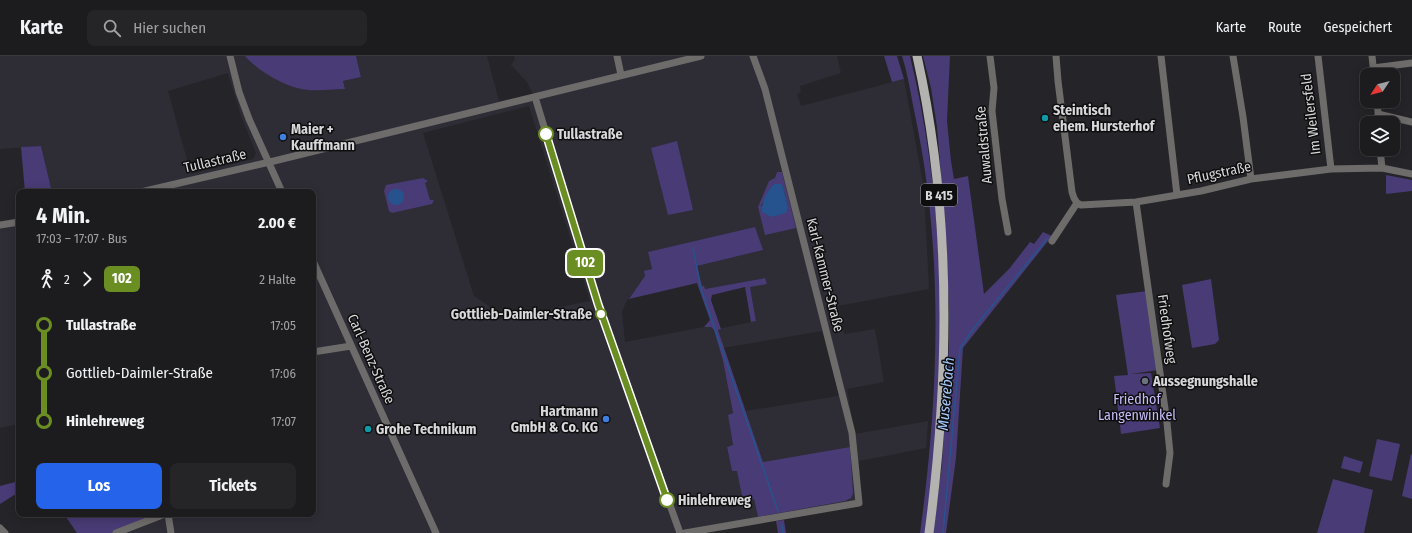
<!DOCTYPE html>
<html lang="de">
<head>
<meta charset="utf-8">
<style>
	body { margin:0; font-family:"Fira Sans Condensed",sans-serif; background:#252427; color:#f1f3f6; height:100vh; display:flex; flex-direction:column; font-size:15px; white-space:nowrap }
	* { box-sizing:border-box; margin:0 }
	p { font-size:13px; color:#a0a1a4 }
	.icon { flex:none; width:22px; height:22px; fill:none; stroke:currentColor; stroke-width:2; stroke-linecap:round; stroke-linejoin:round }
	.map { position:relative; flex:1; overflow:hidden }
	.panel { position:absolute; left:16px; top:133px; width:300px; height:328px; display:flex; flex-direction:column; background:#1c1b1e; border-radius:8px; box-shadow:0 2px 10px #0003,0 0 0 1px #3a393c }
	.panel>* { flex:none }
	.badge { padding:0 8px; border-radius:6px; font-size:14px; line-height:26px }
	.needle { width:26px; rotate:234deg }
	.buttons { position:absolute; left:1360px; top:12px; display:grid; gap:8px }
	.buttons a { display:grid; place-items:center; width:40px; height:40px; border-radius:8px; background:#1c1b1e; box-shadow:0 2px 10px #0003,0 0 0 1px #3a393c; font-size:20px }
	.map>.badge { position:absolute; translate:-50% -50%; box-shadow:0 0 0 2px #fff }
	.legs { display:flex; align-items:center; gap:6px; height:44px; padding:0 20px; font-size:13px }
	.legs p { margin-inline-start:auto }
	.head { display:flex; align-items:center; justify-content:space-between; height:68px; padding:0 20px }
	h1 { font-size:22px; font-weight:700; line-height:30px }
	.primary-button { display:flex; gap:8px; margin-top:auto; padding:8px 20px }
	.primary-button a { flex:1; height:46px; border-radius:8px; background:#2563eb; color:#fff; font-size:16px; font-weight:700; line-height:46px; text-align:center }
	.primary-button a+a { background:#252427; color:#f1f3f6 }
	ul { padding:0 20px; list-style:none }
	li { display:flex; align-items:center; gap:14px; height:48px; font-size:15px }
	li i { display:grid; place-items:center; width:6px; height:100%; margin:0 5px; background:currentColor }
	li i::after { content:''; width:10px; height:10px; margin:-5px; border:3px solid; border-radius:50%; background:#1c1b1e }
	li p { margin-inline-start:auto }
	li:first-child i { background:linear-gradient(#0000 50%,currentColor 0) }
	li:last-child i { background:linear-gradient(currentColor 50%,#0000 0) }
	header { display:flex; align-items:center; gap:24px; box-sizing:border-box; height:56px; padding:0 20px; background:#1c1b1e; border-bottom:1px solid #3a393c }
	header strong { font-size:19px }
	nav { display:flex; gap:22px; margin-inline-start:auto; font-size:14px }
	.search { width:280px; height:36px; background:#252427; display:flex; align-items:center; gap:10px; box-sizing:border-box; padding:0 14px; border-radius:8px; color:#a0a1a4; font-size:15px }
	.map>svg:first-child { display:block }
	.built { fill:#2e2d36; fill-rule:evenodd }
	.green { fill:#493b75; fill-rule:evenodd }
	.water { fill:#26538e }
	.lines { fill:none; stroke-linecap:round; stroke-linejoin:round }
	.stream { stroke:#26538e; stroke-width:1.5 }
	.minor { stroke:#6d6c6a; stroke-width:7 }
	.major { stroke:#b5b3b0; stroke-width:9 }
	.line-1-casing { stroke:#fff; stroke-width:9 }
	.line-1 { stroke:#6b8e23; stroke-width:6 }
	.culture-dot { fill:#0f9aa8; stroke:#0e0e0f; stroke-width:1.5 }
	.stop-1-dot { fill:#fff; stroke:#6b8e23; stroke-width:2 }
	.shop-dot { fill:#3f7fe0; stroke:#0e0e0f; stroke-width:1.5 }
	.worship-dot { fill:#6b7280; stroke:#0e0e0f; stroke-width:1.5 }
	.labels { text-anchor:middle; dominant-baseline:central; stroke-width:3; stroke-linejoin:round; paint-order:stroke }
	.shield { fill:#0e0e0f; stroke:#9b9b9d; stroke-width:1 }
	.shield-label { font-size:13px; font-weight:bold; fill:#d8d7da }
	.poi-label { font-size:14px; font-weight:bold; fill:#d8d7da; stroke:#0e0e0f; text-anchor:start }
	.street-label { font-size:14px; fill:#d8d7da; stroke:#0e0e0f }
	.stop-label { font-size:14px; font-weight:bold; fill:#d8d7da; stroke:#0e0e0f; text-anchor:start }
	.park-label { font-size:14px; fill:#c6bcf8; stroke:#0e0e0f }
	.water-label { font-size:15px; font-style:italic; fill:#a4cafe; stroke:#0e0e0f }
</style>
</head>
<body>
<header>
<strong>Karte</strong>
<div class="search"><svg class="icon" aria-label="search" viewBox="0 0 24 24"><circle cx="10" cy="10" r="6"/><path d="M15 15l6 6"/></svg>Hier suchen</div>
<nav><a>Karte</a><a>Route</a><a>Gespeichert</a></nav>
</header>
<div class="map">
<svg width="1412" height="477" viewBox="0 0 1412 477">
	<rect width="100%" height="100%" fill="#252428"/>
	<path class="built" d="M0,0H245L269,19L289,29L308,34L345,33L343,25L361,21L356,0H487L499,45L533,38L527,26L511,9L515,3L514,0H837L841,17L800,30L801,37L797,38L801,50L904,23L924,133L929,233L838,250L844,278L875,273L884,326L847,333L855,378L928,365L926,392L859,405L861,449L706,477H112L160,458H313V136H52L41,90L0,93ZM228,17L241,60L256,97L253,103L191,118L168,35ZM529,50L590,245L494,264L489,250L474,240L423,77ZM755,171L762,194L697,210L702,230L705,233L765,222L750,231L756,265L718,273L723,292L822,275L839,339L832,341L746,355L763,406L850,391L849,444L758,461L754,443L737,414L732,415L727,391L733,389L728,359L733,357L723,305L714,274L711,271H704L625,286L622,256L627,244L629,243L652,213L648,197Z
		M19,162V368L0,372V166Z"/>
	<path class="green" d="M245,0H356L361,21L343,25L345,33C333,33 320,35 308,34C287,32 259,16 245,0Z
		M884,0H897L904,23L892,26Z
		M902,0H910C938,115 945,236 938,354C935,395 930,436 925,477H920C939,339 944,196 915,59C911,40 908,19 902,0Z
		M923,0H950L947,65L951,105L954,123L968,120L984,238L1009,213L1030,186L1034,188L1043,176L1052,180L963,292L956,402L946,477H933L942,408L949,287V251L945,168L937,71L931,32Z
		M677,85L693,154L668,159L651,92Z
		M41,90L52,136H25L21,91Z
		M777,116H782L796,172L765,179L758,151L769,125L775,122ZM774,128H782L788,150H761L769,134Z
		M1386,119L1412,124V135L1386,138Z
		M423,122L428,125L425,127L430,144H434L432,148L392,157L389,155L384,135L386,129Z
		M755,171L763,194L697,210L702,230H704L705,233L765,222L767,228L750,231L756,265L751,266L745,231L712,239L711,244L721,273L718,274L763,406L850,391L853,437L851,442L845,445L758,461L754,443L743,445L737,415H732L727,391L733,389L728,359L733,357L723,305L714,274L711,271H704L710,264L697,227L629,243L645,220L644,215L652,213L648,196Z
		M1211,223L1219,284L1215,288L1192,292L1182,229Z
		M1147,235L1158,314L1131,318L1151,317L1160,372L1121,378L1114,320L1128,319L1116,239Z
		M1377,383L1400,388L1392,425L1369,420Z
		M1411,398L1412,399V443L1402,440Z
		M1344,400L1363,406L1360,417L1341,412Z
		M1333,423L1373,434L1364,477H1317Z
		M19,425V436L0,448V430Z
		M64,458H160L112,477H77Z
		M784,464L786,477H778L776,465Z"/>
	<path class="water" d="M774,128H782L788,150L786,157L771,161L762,156C761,146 767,135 774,128Z
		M388 141a8 8 0 1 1 16 0a8 8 0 1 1-16 0Z"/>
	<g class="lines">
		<path class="stream" d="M693,192L701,233L778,455
			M782,469L783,477
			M943,477L960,292L974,272L1047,183"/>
		<path class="minor" d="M230,0L239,36L249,63L282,136
			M617,0L621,19
			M990,0L994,32L992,55L1002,143L1008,176
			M1056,0L1058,25L1072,136L1074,142L1077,147
			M1161,0L1177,139
			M1233,0L1243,61L1251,123
			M1318,0L1331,113
			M1372,0L1374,19
			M1373,12L1412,7
			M535,41L598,248L680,477
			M1377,45L1379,67
			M1378,58L1412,66
			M1380,93L1382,112
			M141,136L274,105L701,0
			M1136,146L1167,367L1170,397L1166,428
			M1077,147L1081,149L1136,146L1201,135L1251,123L1331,113L1382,112L1412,118
			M0,169L19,166
			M1052,185L1077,147
			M313,205L436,477
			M313,296L351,290
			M168,458L171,477
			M0,472L5,477
			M116,477L165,458
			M685,477L859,447L852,377L765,33L753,0"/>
		<path class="major" d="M917,0C952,157 950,318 929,477"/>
	</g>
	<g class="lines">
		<g class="line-1-casing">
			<path id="line-1" d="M546,78L598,248L667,444"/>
		</g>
		<use href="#line-1" class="line-1"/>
	</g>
	<g class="culture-dot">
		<circle cx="1045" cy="62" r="4"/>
		<circle cx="368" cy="373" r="4"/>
	</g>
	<g class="stop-1-dot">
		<circle cx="546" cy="78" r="7"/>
		<circle cx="601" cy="258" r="5"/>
		<circle cx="667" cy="444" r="7"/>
	</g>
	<g class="shop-dot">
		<circle cx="283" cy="81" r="4"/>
		<circle cx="606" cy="363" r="4"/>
	</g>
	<circle class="worship-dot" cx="1145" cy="325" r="4"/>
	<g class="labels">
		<rect class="shield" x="921" y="128" width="36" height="22" rx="3"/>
		<g class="shield-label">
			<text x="939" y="139">B 415</text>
		</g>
		<g class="poi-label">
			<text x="1053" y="54">Steintisch<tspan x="1053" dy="16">ehem. Hursterhof</tspan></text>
			<text x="291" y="73">Maier +<tspan x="291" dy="16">Kauffmann</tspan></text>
			<text x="1153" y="325">Aussegnungshalle</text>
			<text x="598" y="355" text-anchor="end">Hartmann<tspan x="598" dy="16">GmbH &amp; Co. KG</tspan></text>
			<text x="376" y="373">Grohe Technikum</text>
		</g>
		<g class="street-label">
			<text transform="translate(1311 58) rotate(-97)">Im Weilersfeld</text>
			<text transform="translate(984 89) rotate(-95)">Auwaldstraße</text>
			<text transform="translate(215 105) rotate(-13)">Tullastraße</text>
			<text transform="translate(1219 117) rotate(-12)">Pflugstraße</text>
			<text transform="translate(825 219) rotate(76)">Karl-Kammer-Straße</text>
			<text transform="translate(1167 273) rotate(82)">Friedhofweg</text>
			<text transform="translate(371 303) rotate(66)">Carl-Benz-Straße</text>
		</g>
		<g class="stop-label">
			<text x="557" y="78">Tullastraße</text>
			<text x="592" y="258" text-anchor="end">Gottlieb-Daimler-Straße</text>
			<text x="678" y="444">Hinlehreweg</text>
		</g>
		<g class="park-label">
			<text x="1137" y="343">Friedhof<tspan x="1137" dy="16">Langenwinkel</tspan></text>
		</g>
		<g class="water-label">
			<text transform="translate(946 338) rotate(-85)">Muserebach</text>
		</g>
	</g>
</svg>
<div class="buttons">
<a><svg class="needle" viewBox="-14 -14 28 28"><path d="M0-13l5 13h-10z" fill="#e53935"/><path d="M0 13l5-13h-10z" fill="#a0a1a4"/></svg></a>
<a><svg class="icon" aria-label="layers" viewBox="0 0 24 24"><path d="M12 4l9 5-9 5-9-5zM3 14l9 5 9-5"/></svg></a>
</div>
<b class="badge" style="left:585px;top:207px;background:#6b8e23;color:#fff">102</b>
<section class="panel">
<div class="head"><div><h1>4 Min.</h1><p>17:03 – 17:07 · Bus</p></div><b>2.00 €</b></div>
<div class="legs"><svg class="icon" aria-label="walk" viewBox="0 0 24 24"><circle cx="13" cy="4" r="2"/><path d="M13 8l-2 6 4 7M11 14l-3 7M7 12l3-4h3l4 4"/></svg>2<svg class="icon" aria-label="forward" viewBox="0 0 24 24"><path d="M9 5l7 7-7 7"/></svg><b class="badge" style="background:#6b8e23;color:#fff">102</b><p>2 Halte</p></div>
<ul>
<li><i style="color:#6b8e23"></i><b>Tullastraße</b><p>17:05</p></li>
<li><i style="color:#6b8e23"></i><span>Gottlieb-Daimler-Straße</span><p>17:06</p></li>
<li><i style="color:#6b8e23"></i><b>Hinlehreweg</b><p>17:07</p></li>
</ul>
<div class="primary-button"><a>Los</a><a>Tickets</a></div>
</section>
</div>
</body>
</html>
